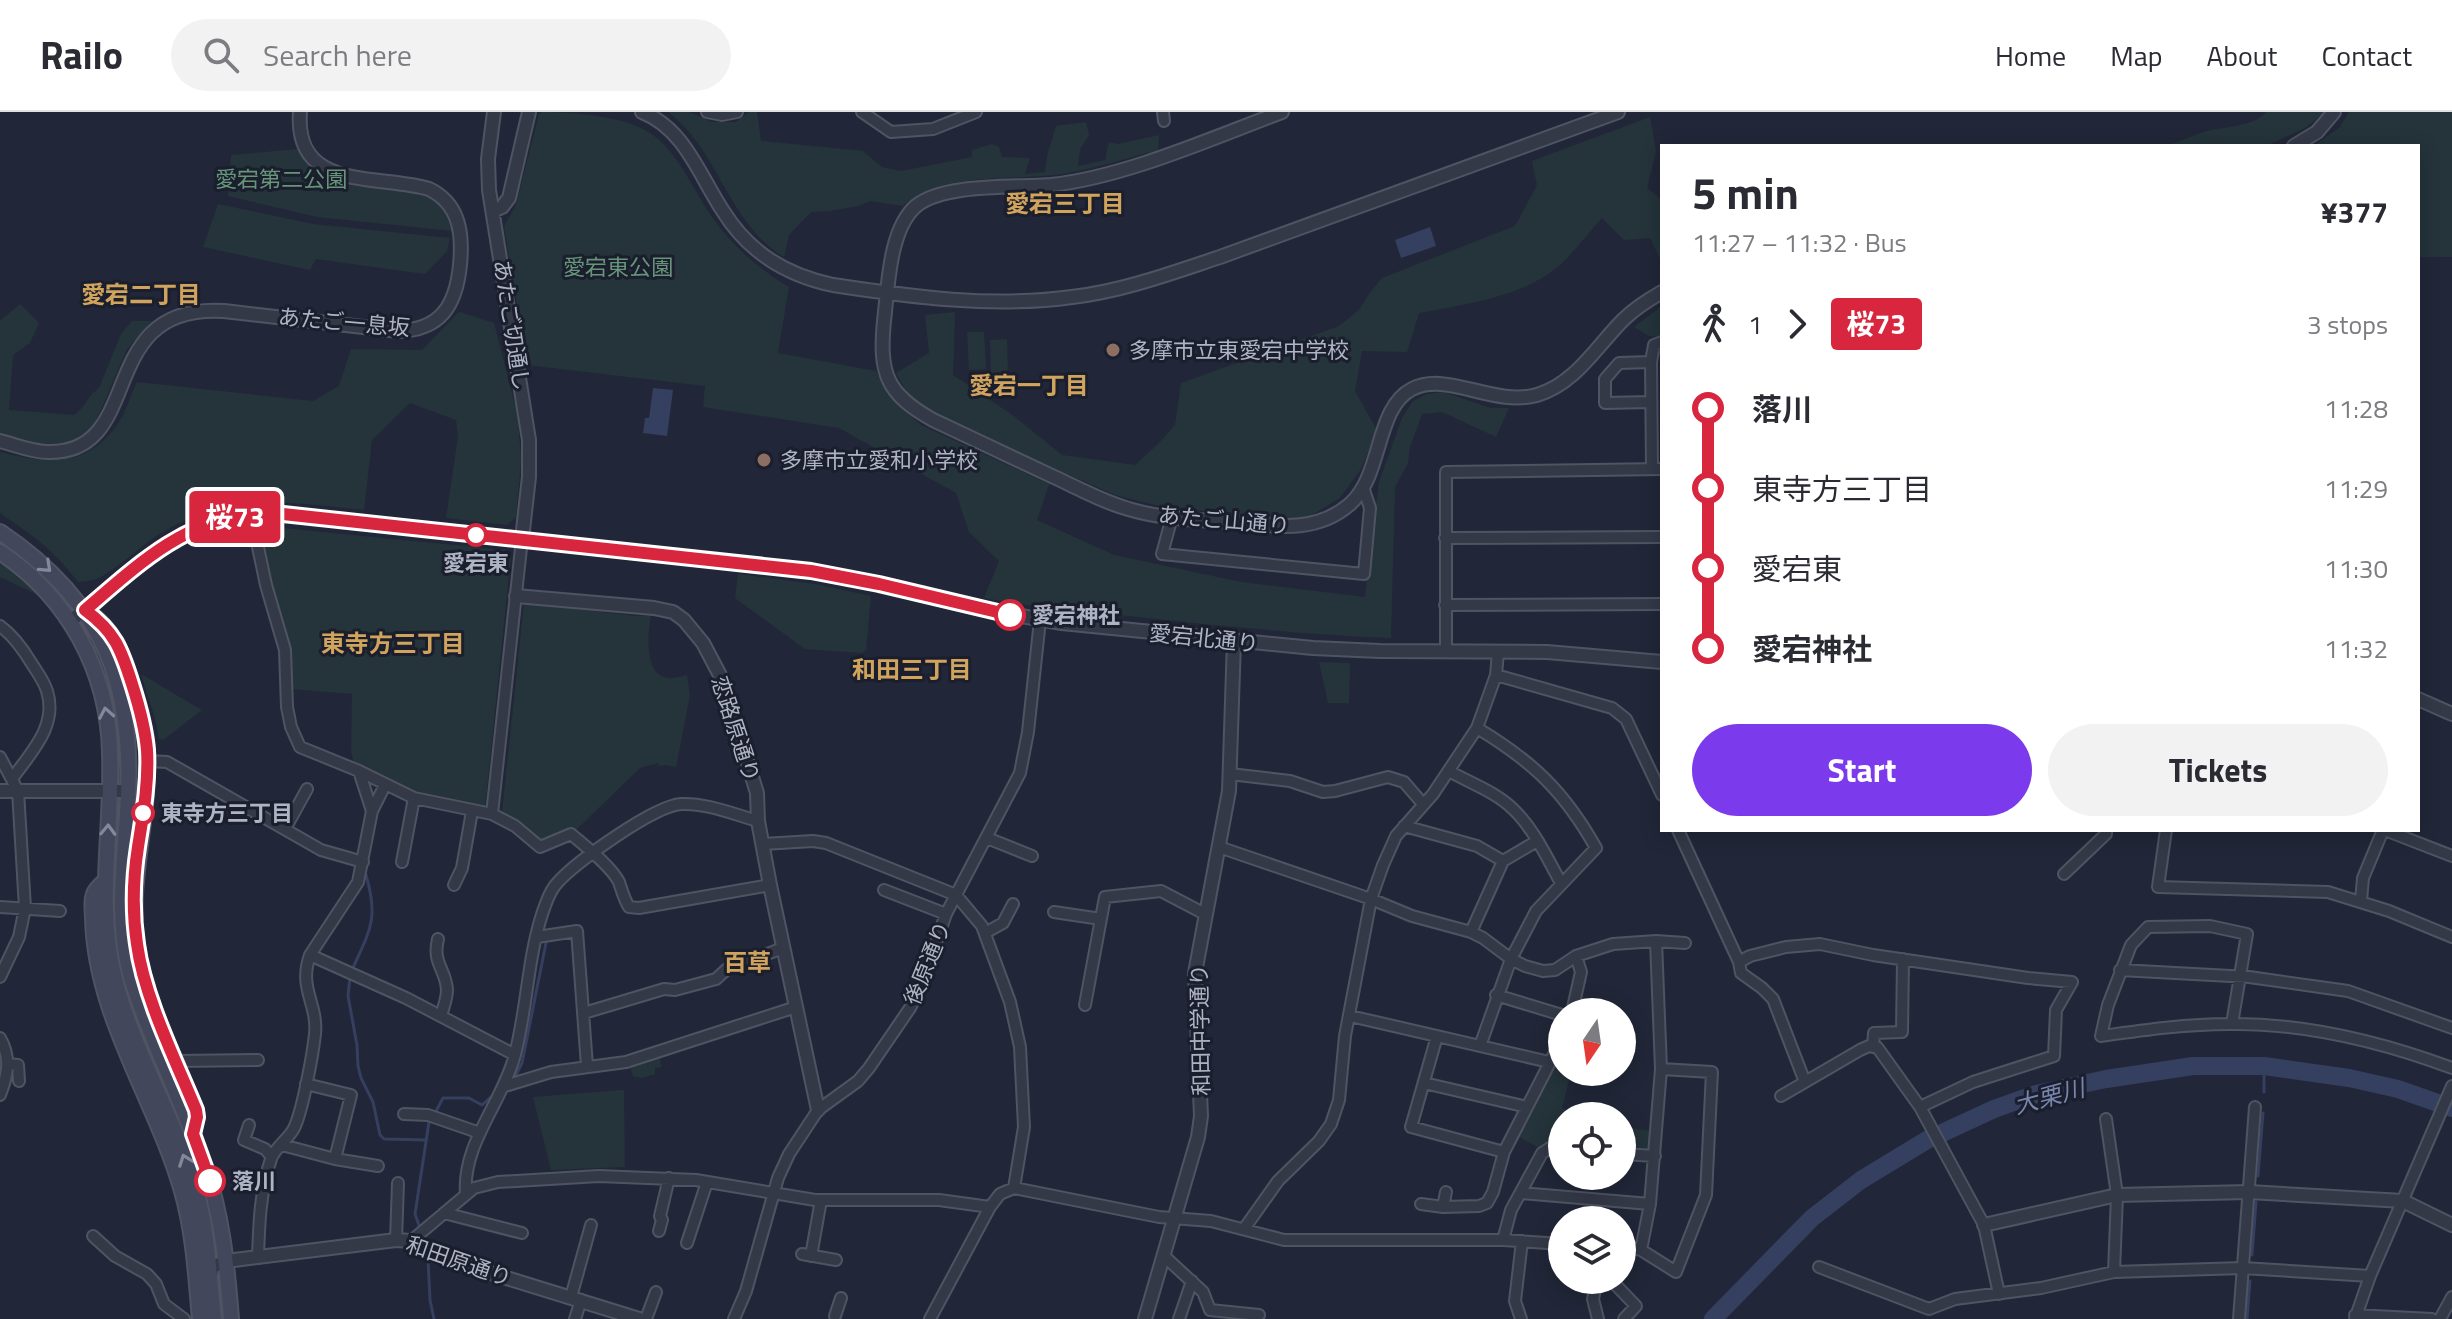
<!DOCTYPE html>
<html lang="en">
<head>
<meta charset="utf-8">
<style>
	body { margin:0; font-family:"Titillium Web","Noto Sans JP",sans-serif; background:#f2f2f3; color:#2b2b33; height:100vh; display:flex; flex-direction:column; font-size:30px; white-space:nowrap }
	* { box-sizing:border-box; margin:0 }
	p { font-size:26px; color:#7c7c81 }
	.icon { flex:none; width:44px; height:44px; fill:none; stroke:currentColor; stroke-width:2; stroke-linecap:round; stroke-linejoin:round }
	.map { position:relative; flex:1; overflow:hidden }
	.details { position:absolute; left:1660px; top:32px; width:760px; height:688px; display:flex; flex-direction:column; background:#fff; border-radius:0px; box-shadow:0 4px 20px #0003 }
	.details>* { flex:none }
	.badge { padding:0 16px; border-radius:6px; font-size:28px; line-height:52px }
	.needle { width:52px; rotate:193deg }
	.controls { position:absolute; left:1548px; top:886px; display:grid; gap:16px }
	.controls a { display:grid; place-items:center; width:88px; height:88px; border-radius:50%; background:#fff; box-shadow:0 4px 20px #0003; font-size:40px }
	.map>.badge { position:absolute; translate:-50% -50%; box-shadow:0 0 0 4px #fff }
	.legs { display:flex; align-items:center; gap:12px; height:88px; padding:0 32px; font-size:26px }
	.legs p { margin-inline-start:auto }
	.head { display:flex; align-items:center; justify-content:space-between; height:136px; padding:0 32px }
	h1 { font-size:44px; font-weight:700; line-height:60px }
	.button { display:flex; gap:16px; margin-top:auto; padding:16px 32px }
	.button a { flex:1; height:92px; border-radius:48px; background:#7c3aed; color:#fff; font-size:32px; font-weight:700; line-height:92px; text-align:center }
	.button a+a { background:#f2f2f3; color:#2b2b33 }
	ul { padding:0 32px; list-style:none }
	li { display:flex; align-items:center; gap:28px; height:80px; font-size:30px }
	li i { display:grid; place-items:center; width:12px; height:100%; margin:0 10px; background:currentColor }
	li i::after { content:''; width:20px; height:20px; margin:-10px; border:6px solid; border-radius:50%; background:#fff }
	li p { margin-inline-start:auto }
	li:first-child i { background:linear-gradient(#0000 50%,currentColor 0) }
	li:last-child i { background:linear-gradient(currentColor 50%,#0000 0) }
	header { display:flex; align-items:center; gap:48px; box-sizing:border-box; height:112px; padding:0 40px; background:#fff; border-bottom:2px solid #e1e1e2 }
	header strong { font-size:38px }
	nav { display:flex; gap:44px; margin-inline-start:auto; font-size:28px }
	.search { width:560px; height:72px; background:#f2f2f3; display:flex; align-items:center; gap:20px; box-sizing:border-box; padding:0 28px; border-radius:44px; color:#7c7c81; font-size:30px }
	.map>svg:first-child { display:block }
	.green { fill:#24343a }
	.water { fill:#353f5f }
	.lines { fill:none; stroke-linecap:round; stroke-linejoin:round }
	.stream { stroke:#353f5f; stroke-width:3 }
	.river { stroke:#353f5f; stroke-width:18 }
	.minor-casing { stroke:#4f5463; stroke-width:14 }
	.tertiary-casing { stroke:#4f5463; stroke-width:16 }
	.secondary-casing { stroke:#4f5463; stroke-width:18 }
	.minor { stroke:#343948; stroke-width:10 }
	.tertiary { stroke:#343948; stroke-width:12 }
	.secondary { stroke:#43475b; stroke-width:14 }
	.oneway { stroke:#84889b }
	.line-1-casing { stroke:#fff; stroke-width:18 }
	.line-1 { stroke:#d7263d; stroke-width:12 }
	.education-dot { fill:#8d6e63; stroke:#1a1e2d; stroke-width:3 }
	.stop-1-dot { fill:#fff; stroke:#d7263d; stroke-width:4 }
	.labels { text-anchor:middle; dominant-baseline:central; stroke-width:6; stroke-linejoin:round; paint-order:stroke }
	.park-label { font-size:22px; fill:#67957a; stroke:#1a1e2d }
	.street-label { font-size:22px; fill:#afb4c5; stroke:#1a1e2d }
	.poi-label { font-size:22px; fill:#afb4c5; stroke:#1a1e2d; text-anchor:start }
	.stop-label { font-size:22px; font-weight:bold; fill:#afb4c5; stroke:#1a1e2d; text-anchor:start }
	.neighbourhood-label { font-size:24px; font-weight:bold; fill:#d1a45d; stroke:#1a1e2d }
	.water-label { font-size:24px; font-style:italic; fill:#7785ad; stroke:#1a1e2d }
</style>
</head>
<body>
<header>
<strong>Railo</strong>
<div class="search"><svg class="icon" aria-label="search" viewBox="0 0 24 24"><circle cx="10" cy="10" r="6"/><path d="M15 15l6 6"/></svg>Search here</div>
<nav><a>Home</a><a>Map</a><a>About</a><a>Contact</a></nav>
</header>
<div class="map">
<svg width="2452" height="1207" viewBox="0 0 2452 1207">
	<rect width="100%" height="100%" fill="#212738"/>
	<path class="green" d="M542,0C572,0 625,4 650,21C678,39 693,78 712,105C733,135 758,156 789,175L778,241L876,259L889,284L921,313L1049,372L1037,408L1114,443L1241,470L1365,485L1379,370L1402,306L1413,289L1427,282L1443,280L1491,296H1509L1496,325L1442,300L1422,302L1410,335L1408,351L1395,375L1391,526C1266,521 1142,505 1018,492L984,486L999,449L969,420L956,381L839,316L703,295L705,274L527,253L504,114L516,93L539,2Z
		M668,0H689L712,10H736L749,0H757L761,29L863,39L882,55L901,59L972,45V38L992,32L999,35L1002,45L1030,46L1025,62L1045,60L1047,44L1056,14L1086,10L1089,23L1080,37L1078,54L1105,48L1109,30L1118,32L1159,23L1158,38C1127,46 1094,57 1062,62C1013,69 941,59 903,94L870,89L858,94L830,99L811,100L789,123L784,145C728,112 719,38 668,0Z
		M2266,0H2325L2305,16L2266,34H2167C2180,29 2192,24 2204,20C2223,14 2253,16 2266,0Z
		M2349,0H2452V145H2418V34H2314L2340,15Z
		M1650,5L1656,39L1647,76L1662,88V151L1650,126L1624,128L1602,106C1588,121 1575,139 1560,153C1524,185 1464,192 1419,201L1407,240L1362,239L1355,279L1377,318L1361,357L1340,386L1307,406L1270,407L1155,393L1115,383L932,302L911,287L896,261L929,241L925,203L955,200L953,263L1014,304L1062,343L1135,353L1159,331L1175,313L1181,271L1339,214L1359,198L1369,182L1382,166L1515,114L1537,73L1532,49Z
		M298,37C305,48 312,57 323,64C358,86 419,62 445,101C448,106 450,113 453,119L317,105L228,84L231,43Z
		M218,92L313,112L450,126L447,139L425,162L316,147L310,158L203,135Z
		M20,192L39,211L30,231L13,243L9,298L74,303C85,296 88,283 99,276L121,222L132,209H152L127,237L92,319L73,330L55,332L38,331L0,322V209Z
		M1662,194V225L1649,224L1634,215Z
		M459,200L494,211L518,305L521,349L516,405L507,413L446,406L458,325L456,308L410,291L372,328L364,398C287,390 231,379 161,421C144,431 111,462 96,467C91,469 84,469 78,470C54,438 32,423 0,401V340C45,351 83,357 115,316C125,303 130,284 137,270L313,289L339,274L351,237L422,238Z
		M967,220H984L986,257L969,258Z
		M1007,227L1008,265H991L990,228Z
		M282,416L505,438L511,444L485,696L427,685L355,653L351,640L352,582L292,577L290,538L269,469L260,417Z
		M0,446L5,450L42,485L0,465Z
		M738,462L815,472L871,484L866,538L862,541L805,537L735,486Z
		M524,491L635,504L651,503C648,519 643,563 668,566C674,567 681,564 687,563L690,583L676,655L667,653L659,654L658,651L640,656L574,720L570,717L539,731L502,701Z
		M1319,550L1350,551L1349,591H1328Z
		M141,562L202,598L163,628L159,627C156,604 147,584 141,562Z
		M1562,935V960H1575L1569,968L1562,996L1583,1004H1562V1032L1543,1031L1538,1035L1517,1024Z
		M660,946L661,955L655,956V962L642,966L633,964L630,955Z
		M624,978L625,1055L551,1058L533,985Z
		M1622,1015L1651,1019L1650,1036L1646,1039L1622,1037Z"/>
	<path class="water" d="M1430,115L1436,134L1401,146L1395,128Z
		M653,276L673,278L667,324L643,321L645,306H649Z"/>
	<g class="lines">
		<path class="stream" d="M352,858C370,818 379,807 366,763
			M350,865L348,884L357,933L358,954L361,966L373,990L380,1023L384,1027L426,1028
			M516,963L522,951L546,831
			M2264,980V954
			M435,1001L443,986H469L482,993L491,985
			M2258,1064L2263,1001
			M420,1116L415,1102L429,1010
			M2252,1143L2256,1090
			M428,1147L430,1188L434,1207
			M2247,1207L2250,1169"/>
		<path class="river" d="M1713,1207L1812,1106L1861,1068L1927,1028L1994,997L2036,982L2106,967L2193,954H2264L2349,966L2398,977L2452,996"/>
		<g class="minor-casing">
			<path id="minor" d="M707,0L722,3L737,0
				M862,0L891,20L933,17L976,0
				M1163,0L1164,9
				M1651,290L1605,291V267L1619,251L1651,250
				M1652,357L1651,250L1654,233L1662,230
				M251,402L266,473L285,538L287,595L291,615L300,635L359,659L414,686L492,702L515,714L540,735L571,722C585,734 611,754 619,770C622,779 624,787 629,795L639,796L770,773
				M1172,405L1162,442L1364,462L1370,396L1363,375
				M1445,426L1662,425
				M1445,493L1662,492
				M0,514C14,524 23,537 32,552C37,560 44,569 47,579C58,614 31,640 12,667
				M1446,540V360L1662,357
				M1496,563L1612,596L1626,607L1662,683
				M1477,616C1532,649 1564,679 1596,736L1536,799L1511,847L1480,934
				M0,645L18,679L25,796L19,825L0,865
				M147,649L167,650L321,738L363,750
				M1449,659C1470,671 1496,680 1513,697C1534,717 1547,746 1561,771
				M1230,662L1290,669L1323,680L1335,679L1388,665L1404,670L1423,692
				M372,699L385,673
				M492,702L522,427
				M1404,714L1477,734L1503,749
				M285,717L307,677
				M1678,718L1739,850L1741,861L1762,876L1773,887L1805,970
				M2166,718L2158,775L2328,780L2389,799L2452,825
				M2385,718L2452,744
				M987,726L1032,744
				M763,732L813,729L826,731L956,783L982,814L1010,890L1020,935L1024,1015L1014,1076
				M1219,735L1371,787L1412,804L1471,820L1483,826L1511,847L1525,854L1543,859L1555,858L1576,844L1613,832L1656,829L1685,831
				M402,750L414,686
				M2064,762L2106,722V718
				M454,773L462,756L472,699
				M884,778L946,802
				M2361,789L2363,766L2383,718
				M0,795L60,799
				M1054,800L1101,807
				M1471,820L1503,749L1537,729
				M985,821L1003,811L1013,792
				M537,825L577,819L587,954
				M438,827C432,852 446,857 447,878C447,887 443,896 441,904
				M310,843L406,886L515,943
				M1739,850L1750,844L1786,835L1820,832L1873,843L2028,866L2072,870L2056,898L2054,944L1973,970L1920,995
				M2120,858L2249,865L2348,879L2452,916
				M1496,883L1562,903
				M1085,893L1105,785L1161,779L1205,802
				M1572,900L1581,860L1576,844
				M584,901L664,877L675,878L716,867L727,857L783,836
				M1350,904L1549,950
				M2232,912L2247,822L2210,814L2148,815L2131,833L2108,893L2101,924C2144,918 2186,912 2230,912C2305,911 2382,930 2452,956
				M1437,924L1411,1015L1504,1040
				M0,926C11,945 8,963 0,983
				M1873,935L1874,921L1902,920L1903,847
				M176,949L258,948
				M8,952L18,953L19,969
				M1424,971L1527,995
				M306,972L351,983L335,1047
				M505,974L551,960L626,950L796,895
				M1781,984L1860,938L1869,934L1877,935L1920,995L1984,1113L1999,1182
				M404,1002L428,1003L480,1021
				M2106,1007L2117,1083L2114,1160
				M249,1013L244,1028L265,1037L271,1044
				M282,1033L335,1047L378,1054
				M1622,1042L1655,1044
				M1521,1081L1650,1092
				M466,1082C462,1033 501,992 514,946C528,896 527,840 546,791C549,783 553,775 558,770C577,749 654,694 681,692C707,691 733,702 758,709
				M1421,1092L1443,1095L1479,1094L1487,1091L1493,1080L1504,1040L1562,927
				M1443,1095L1446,1080
				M444,1101L522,1121
				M1244,1117L1278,1069L1319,1029L1331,1012L1339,988L1345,924L1371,787L1383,753L1396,724L1433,682L1477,616L1496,563L1498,540
				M659,1119L662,1108L660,1104L669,1066
				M93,1124L115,1144L147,1162L156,1172L164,1192L184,1207
				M396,1128L398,1071
				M1503,1128L1511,1098L1542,1041L1550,1036L1562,1037
				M411,1129L474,1076L498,1070L599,1064L696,1068L815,1088H939L990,1095
				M687,1131L707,1070
				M1622,1134L1641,1138L1676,1160L1706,1083L1712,960L1661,957
				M1641,1138L1650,1092L1661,957L1656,829
				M802,1142L836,1148
				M811,1144L821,1088
				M1164,1144L1203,1180L1210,1198L1259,1203
				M258,1146C259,1112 260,1080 271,1047C274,1037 287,1028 293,1018C302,1003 313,941 315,922C318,891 298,877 310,843L358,770L372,699L359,659
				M1819,1155L1929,1197L1955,1187L2041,1176L2114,1160L2243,1156L2370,1164
				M1597,1168L1593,1187L1598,1207
				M1611,1168L1636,1194L1624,1207
				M571,1185L591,1113
				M2355,1203L2432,1207
				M835,1204L841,1186
				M575,1207L581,1188
				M646,1207L656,1180
				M734,1207L746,1179L778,1066L789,1042L818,998L858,969L869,956L910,896L920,876L946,802L1020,661L1028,620L1040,508
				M930,1207L990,1095L1000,1082L1014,1076L1159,1105L1211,1109L1284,1128H1503L1562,1132
				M1179,1207L1192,1169
				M1521,1207L1515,1189L1522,1129
				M2239,1207L2255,995
				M2355,1207L2370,1164L2452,974
				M2440,1207L2452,1185"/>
		</g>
		<g class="tertiary-casing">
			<path id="tertiary" d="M494,0L488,47L489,78L529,328V365L522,427
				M642,0C685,17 699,63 723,99C749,141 786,163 833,173C912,185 993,196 1072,185C1123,179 1172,161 1220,145L1618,0
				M1282,0C1212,26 1125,65 1051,73C1014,76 944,71 916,94C889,117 888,176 884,209C879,261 886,282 933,308C973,327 1014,346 1054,365C1080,377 1105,391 1132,398C1167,408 1205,408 1241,411C1280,415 1318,420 1350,392C1383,363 1375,296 1412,277C1448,259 1493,295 1537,283C1575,272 1596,235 1623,208C1634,197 1648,188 1662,180
				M2294,34L2317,20L2334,0
				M493,99L502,95L509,86L529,0
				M0,329C16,333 32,340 48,340C148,342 92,191 224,199L398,219C441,218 456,193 460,153C463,122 460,92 429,77C378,62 294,80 300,0
				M516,484L654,496L673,500L684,508L703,531L722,567L757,681L758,709L770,773L818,998
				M71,509C124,464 179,408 252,402C262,401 273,402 283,402L811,459L879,472L981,497L1062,511L1313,536L1380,539L1547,540L1662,550
				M2418,587L2452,602
				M0,679H128
				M1984,1113L2117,1083L2249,1080L2403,1089L2452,1113
				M210,1164L213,1155L226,1149L396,1128L411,1129L429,1142L639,1207
				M1145,1207L1198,1025L1201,1004L1195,861L1229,679L1234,529"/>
		</g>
		<g class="secondary-casing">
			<path id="secondary" d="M0,420C107,492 136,576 127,702C124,752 117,803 128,853C134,881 146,907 156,933C173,973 190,1012 204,1052C222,1101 227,1155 231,1207
				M0,440C68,485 108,559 110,640C113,713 97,787 113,859C130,934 173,1001 195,1075C208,1117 209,1163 214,1207
				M92,503C113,518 121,539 129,564C138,589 146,615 147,641C150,707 127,770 137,836C146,890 175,947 196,998L197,1005L193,1022
				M106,768C102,772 96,776 94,782C91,789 93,799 93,806C95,904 156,988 182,1079C194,1121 196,1164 200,1207"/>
		</g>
		<use href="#minor" class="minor"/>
		<use href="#tertiary" class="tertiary"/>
		<use href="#secondary" class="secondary"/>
	</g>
	<defs><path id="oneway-chevron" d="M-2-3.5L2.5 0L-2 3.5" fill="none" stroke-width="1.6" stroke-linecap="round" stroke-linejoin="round" transform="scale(2)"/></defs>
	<g class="oneway">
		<use href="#oneway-chevron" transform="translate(46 455) rotate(43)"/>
		<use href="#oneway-chevron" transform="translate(106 601) rotate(-100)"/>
		<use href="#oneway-chevron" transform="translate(108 718) rotate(-88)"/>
		<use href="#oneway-chevron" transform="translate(185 1048) rotate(-110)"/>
	</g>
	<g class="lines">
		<g class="line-1-casing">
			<path id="line-1" d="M210,1069L193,1022L197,1005L196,998C175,947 144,885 137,832C132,799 133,767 138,735C143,703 149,670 147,638C145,615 139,594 132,572C121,537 115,520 85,498C134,456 184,408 252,402C262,401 273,402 283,402L811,459L879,472L1010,503"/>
		</g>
		<use href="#line-1" class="line-1"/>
	</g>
	<g class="education-dot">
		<circle cx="1113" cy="238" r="8"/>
		<circle cx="764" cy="348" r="8"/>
	</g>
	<g class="stop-1-dot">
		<circle cx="476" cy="423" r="10"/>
		<circle cx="1010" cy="503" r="14"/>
		<circle cx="143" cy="701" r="10"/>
		<circle cx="210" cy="1069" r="14"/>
	</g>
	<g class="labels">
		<g class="park-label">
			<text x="281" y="67">愛宕第二公園</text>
			<text x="618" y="155">愛宕東公園</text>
		</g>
		<g class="street-label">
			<text transform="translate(344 210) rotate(5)">あたご一息坂</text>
			<text transform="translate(512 213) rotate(81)">あたご切通し</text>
			<text transform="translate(1224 408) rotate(5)">あたご山通り</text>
			<text transform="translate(1204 526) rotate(6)">愛宕北通り</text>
			<text transform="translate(736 617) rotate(72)">恋路原通り</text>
			<text transform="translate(927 851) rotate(-68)">後原通り</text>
			<text transform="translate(1200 918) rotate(-91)">和田中学通り</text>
			<text transform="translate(459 1149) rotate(19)">和田原通り</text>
		</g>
		<g class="poi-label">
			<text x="1129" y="238">多摩市立東愛宕中学校</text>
			<text x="780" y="348">多摩市立愛和小学校</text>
		</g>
		<g class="stop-label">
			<text x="476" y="451" text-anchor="middle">愛宕東</text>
			<text x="1032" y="503">愛宕神社</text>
			<text x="161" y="701">東寺方三丁目</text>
			<text x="232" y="1069">落川</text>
		</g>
		<g class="neighbourhood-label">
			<text x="1065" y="91">愛宕三丁目</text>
			<text x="141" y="182">愛宕二丁目</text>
			<text x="1029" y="273">愛宕一丁目</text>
			<text x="393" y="531">東寺方三丁目</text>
			<text x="912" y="557">和田三丁目</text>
			<text x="747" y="850">百草</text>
		</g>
		<g class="water-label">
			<text transform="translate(2049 984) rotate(-15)">大栗川</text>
		</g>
	</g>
</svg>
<div class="controls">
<a><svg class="needle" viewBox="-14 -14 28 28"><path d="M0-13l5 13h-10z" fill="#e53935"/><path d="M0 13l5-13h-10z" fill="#7c7c81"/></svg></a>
<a><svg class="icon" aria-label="locate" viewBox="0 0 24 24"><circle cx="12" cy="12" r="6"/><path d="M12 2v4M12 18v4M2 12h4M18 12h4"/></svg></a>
<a><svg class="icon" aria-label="layers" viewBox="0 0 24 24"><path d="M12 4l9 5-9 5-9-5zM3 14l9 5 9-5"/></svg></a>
</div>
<b class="badge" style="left:235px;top:405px;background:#d7263d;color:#fff">桜73</b>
<section class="details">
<div class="head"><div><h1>5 min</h1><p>11:27 – 11:32 · Bus</p></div><b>¥377</b></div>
<div class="legs"><svg class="icon" aria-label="walk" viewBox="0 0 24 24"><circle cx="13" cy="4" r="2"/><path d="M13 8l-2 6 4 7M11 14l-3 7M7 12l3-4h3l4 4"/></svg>1<svg class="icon" aria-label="forward" viewBox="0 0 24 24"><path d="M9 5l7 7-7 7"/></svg><b class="badge" style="background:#d7263d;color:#fff">桜73</b><p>3 stops</p></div>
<ul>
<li><i style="color:#d7263d"></i><b>落川</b><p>11:28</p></li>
<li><i style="color:#d7263d"></i><span>東寺方三丁目</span><p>11:29</p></li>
<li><i style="color:#d7263d"></i><span>愛宕東</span><p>11:30</p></li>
<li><i style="color:#d7263d"></i><b>愛宕神社</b><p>11:32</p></li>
</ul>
<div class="button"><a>Start</a><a>Tickets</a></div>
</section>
</div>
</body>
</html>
